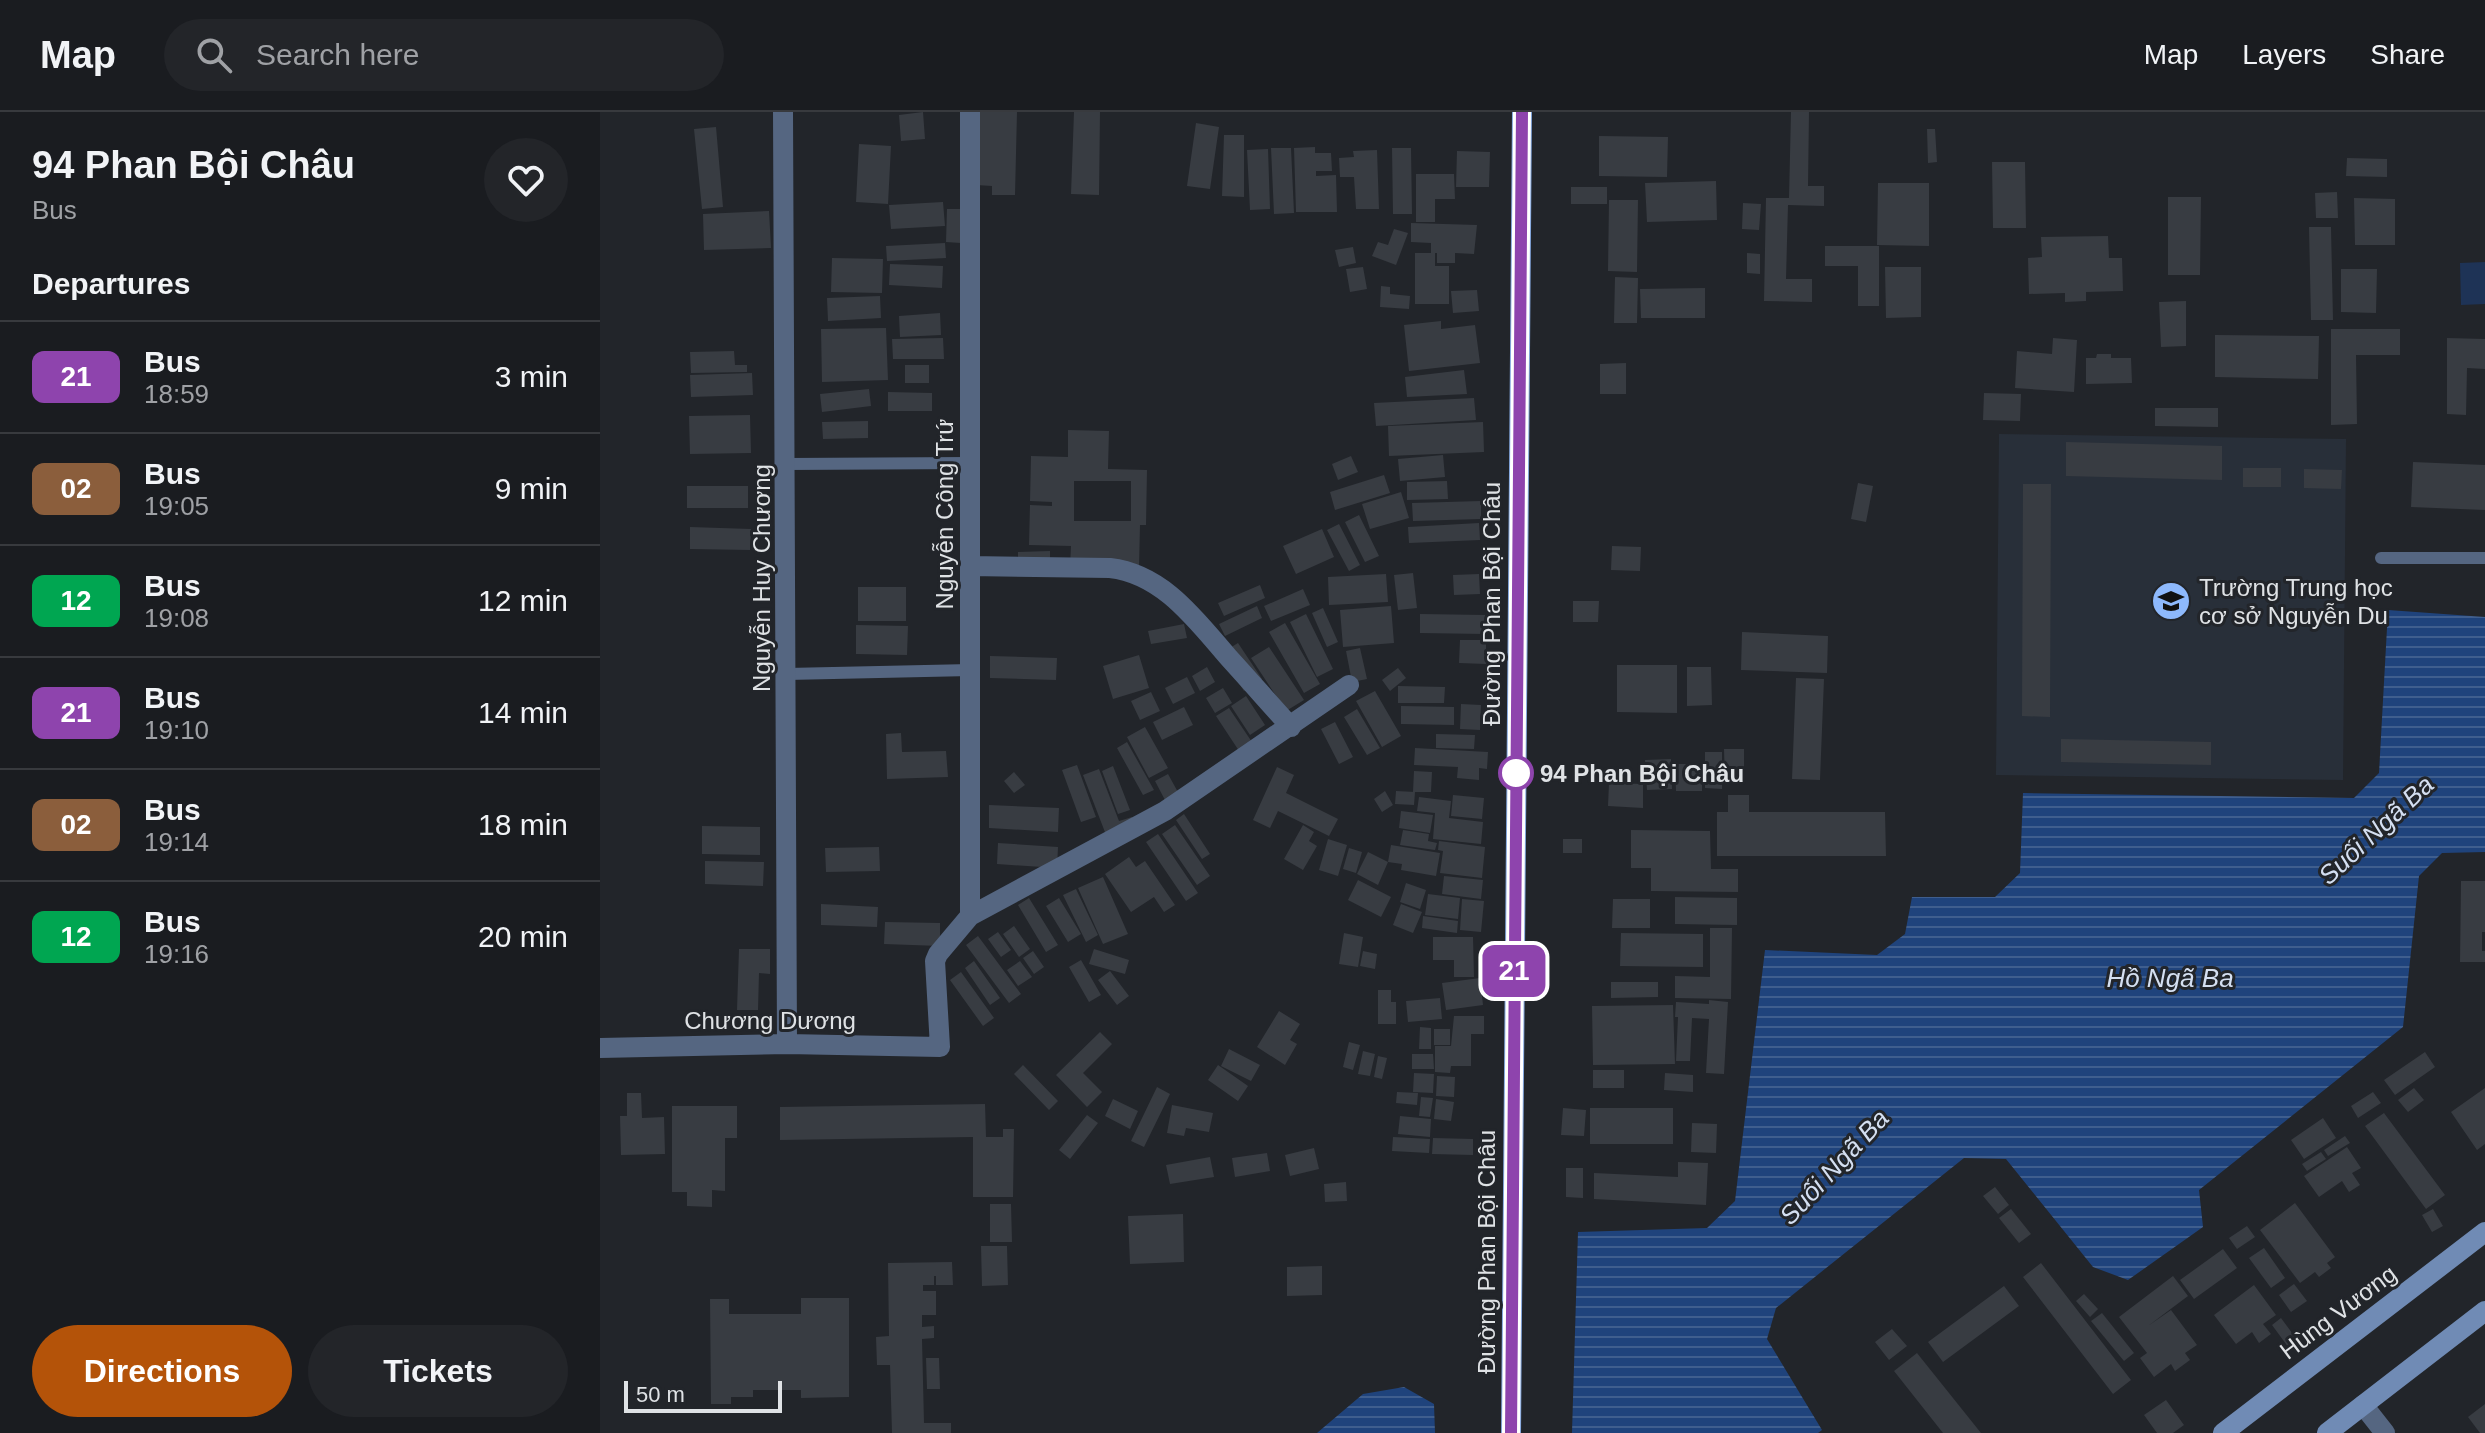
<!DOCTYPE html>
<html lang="en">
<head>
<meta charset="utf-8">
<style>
	body { margin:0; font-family:Helvetica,sans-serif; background:#232529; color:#f1f3f6; height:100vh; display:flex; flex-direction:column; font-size:30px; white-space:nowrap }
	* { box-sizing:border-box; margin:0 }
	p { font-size:26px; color:#9fa1a5 }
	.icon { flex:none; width:44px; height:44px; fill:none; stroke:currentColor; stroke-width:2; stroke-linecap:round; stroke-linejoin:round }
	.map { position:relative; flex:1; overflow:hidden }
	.drawer { display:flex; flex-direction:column; background:#1a1c20; width:600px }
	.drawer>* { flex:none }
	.badge { padding:0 16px; border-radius:12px; font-size:28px; line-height:52px }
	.scale { position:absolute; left:24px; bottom:20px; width:158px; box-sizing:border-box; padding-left:8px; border:4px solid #dfe2e5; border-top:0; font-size:22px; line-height:28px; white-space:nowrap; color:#dfe2e5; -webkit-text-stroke:6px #22252a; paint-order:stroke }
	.map>.badge { position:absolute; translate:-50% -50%; box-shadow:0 0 0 4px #fff }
	h2 { padding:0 32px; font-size:30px; line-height:72px }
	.round { display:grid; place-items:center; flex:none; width:84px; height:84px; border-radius:42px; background:#232529 }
	.head { display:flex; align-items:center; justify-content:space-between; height:136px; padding:0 32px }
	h1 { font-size:38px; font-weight:600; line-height:60px }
	.button { display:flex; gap:16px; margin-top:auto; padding:16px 32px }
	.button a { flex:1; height:92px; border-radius:48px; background:#b45309; color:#fff; font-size:32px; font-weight:600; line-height:92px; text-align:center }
	.button a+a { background:#232529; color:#f1f3f6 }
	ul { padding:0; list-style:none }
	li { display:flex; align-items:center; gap:24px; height:112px; padding:0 32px; border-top:2px solid #383a3e }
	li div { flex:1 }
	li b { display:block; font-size:30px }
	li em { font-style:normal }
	li .badge { min-width:88px; font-weight:700; text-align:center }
	header { display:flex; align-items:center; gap:48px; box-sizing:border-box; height:112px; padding:0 40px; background:#1a1c20; border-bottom:2px solid #383a3e }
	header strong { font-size:38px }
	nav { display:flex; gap:44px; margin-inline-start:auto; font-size:28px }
	.search { width:560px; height:72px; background:#232529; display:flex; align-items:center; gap:20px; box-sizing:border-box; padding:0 28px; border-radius:44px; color:#9fa1a5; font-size:30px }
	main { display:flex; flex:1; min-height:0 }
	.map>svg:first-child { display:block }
	.built { fill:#282f39 }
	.green { fill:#1e3356 }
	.water { fill:url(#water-rules) }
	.building { fill:#383c42; fill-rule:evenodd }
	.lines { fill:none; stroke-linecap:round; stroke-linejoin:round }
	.service { stroke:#556681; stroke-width:12 }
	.minor { stroke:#556681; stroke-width:20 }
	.secondary { stroke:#708bb5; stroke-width:20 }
	.primary { stroke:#84a7de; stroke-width:20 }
	.line-casing { stroke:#fff; stroke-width:18 }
	.line { stroke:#8e44ad; stroke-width:12 }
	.stop-dot { fill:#fff; stroke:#8e44ad; stroke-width:4 }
	.labels { text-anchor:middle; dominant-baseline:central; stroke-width:6; stroke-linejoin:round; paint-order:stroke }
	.street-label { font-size:24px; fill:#dfe2e5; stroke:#22252a }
	.poi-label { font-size:24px; fill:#dfe2e5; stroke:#22252a; text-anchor:start }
	.stop-label { font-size:24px; font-weight:bold; fill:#dfe2e5; stroke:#22252a; text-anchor:start }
	.water-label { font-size:26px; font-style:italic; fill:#d4dff1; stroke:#22252a }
</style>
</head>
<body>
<header>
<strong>Map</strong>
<div class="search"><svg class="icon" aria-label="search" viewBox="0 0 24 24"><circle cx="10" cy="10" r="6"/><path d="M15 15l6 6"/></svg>Search here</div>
<nav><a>Map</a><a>Layers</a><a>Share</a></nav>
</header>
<main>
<section class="drawer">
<div class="head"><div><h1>94 Phan Bội Châu</h1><p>Bus</p></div><a class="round"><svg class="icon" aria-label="heart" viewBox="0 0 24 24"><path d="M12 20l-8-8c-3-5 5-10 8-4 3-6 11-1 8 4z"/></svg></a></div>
<h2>Departures</h2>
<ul>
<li><span class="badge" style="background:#8e44ad;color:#fff">21</span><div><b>Bus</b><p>18:59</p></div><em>3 min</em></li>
<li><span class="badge" style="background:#8b5e3c;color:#fff">02</span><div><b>Bus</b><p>19:05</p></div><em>9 min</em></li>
<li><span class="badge" style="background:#00a651;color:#fff">12</span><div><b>Bus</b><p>19:08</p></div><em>12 min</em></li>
<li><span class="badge" style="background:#8e44ad;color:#fff">21</span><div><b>Bus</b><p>19:10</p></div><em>14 min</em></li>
<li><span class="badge" style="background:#8b5e3c;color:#fff">02</span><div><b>Bus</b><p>19:14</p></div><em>18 min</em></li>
<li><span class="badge" style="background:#00a651;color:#fff">12</span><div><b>Bus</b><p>19:16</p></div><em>20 min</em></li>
</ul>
<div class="button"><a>Directions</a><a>Tickets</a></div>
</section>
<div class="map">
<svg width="1885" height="1321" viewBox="0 0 1885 1321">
	<defs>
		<pattern id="water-rules" width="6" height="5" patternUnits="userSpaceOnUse" patternTransform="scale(2)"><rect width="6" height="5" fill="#1f437c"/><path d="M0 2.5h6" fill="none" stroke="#3f5e8e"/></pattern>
	</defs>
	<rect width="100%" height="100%" fill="#22252a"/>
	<path class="built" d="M1399,322L1746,327L1743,668L1396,663Z"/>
	<path class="green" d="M1885,150V192L1861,193L1860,151Z"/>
	<path class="water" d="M1788,498L1885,505V740L1842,741L1819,764L1803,915L1599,1078L1603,1115L1528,1168L1493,1155L1406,1047L1364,1046L1176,1196L1167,1227L1222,1318L1218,1321H972L978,1120L1107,1116L1135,1089L1165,838L1277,843L1305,822L1312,785H1395L1420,761L1423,681L1754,686L1779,661Z
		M804,1275L834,1292L835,1321H717L763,1282Z"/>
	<path class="building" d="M323,0L325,27L301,29L299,3Z
		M377,0H417L415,83H392V74L376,73Z
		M474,0H500L499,83L471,82Z
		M1191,0H1209L1208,74H1224V94L1188,93L1186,167H1212V190L1164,189L1166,86H1189Z
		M596,11L619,15L610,77L587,74Z
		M116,15L123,95L102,97L94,17Z
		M1327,17H1335L1337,50L1328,51Z
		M624,23H644V85L622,84Z
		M999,24L1068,25L1067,65L999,64Z
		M259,32L291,34L288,92L256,90Z
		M715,35V41H731L732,59H716V64L736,63L737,100H696L694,36Z
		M671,36H691L694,101L674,102Z
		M792,36H811L812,102H793Z
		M668,37L670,97L650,98L647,38Z
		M777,38L779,97H756L754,65H740L739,46L754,45L753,39Z
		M857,39L890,40L889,75H856Z
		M1747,46L1787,47V65L1746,64Z
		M1392,50H1425L1426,116H1393Z
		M816,62H854L855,87H835V110H816Z
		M1116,69L1117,108L1047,110L1045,71Z
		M1278,71H1329V134L1277,133Z
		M971,75H1007V92H971Z
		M1737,80L1738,106H1716L1715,81Z
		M1568,85H1601L1600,163H1568Z
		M1754,86L1795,87V133H1755Z
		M1009,88H1038L1037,160L1008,159Z
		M343,90L345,114L291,117L289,93Z
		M1143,91L1161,92L1159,118L1142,117Z
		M347,97H362L361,131L346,130Z
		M169,99L171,136L104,138L103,102Z
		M811,111L877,113L874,142L855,141V151H837V141H835V154H849V192H815V141H831V131L811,130Z
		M1709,115H1731L1733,208H1711Z
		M794,117L808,121L796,153L772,144L778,130L788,133Z
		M1508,124L1509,146H1522L1523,179L1486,180V189L1465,190V181L1429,182L1428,146L1442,145L1441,125Z
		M345,131L346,146L287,149L286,134Z
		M1225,134H1279V194H1258V154H1225Z
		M753,135L756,151L739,155L735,138Z
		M1147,141L1160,142V162L1147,161Z
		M232,146L283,147L282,181L231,180Z
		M290,152L343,154L342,176L289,173Z
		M763,155L767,177L750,180L746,157Z
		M1285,155H1321V205L1286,206Z
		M1741,157H1777L1776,201L1741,200Z
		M1015,165L1038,166L1037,211H1014Z
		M781,174L790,175V182L810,184L809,197L780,195Z
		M1105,176V206H1041L1040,177Z
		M877,178L879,199L853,201L851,179Z
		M280,184L281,206L228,209L227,186Z
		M1586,189V234L1561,235L1559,190Z
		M340,201L341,223L300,225L299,204Z
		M841,209V217L875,213L880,251L809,259L804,213Z
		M286,216L288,268L222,270L221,217Z
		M1731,217H1800V243H1756L1757,312L1731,313Z
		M1615,223L1719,224L1718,267L1615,265Z
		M343,226L344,247H293L292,227Z
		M1453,226L1477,228L1474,280L1415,276L1417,239L1452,242Z
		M1847,226L1885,227V257L1867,256L1866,303L1847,302Z
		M134,239L135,253H147V260L91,261L90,240Z
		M1497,242H1511V246H1531L1532,271L1486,272V246H1496Z
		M1026,251V282H1000V252Z
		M305,253H329V271H305Z
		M864,258L867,282L807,285L805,265Z
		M152,261L153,283L91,285L90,263Z
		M269,277L271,294L222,300L220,282Z
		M288,280L332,281V299H288Z
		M1384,281L1421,282L1420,309L1383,308Z
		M874,286L876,308L776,314L774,291Z
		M1555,296H1618V315L1555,314Z
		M150,303L151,341L90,342L89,304Z
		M268,309V326L223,327L222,310Z
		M883,310L884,340L789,344L788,314Z
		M468,318L509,319L508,357L547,358L546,413H540L539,456L470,455L471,434L429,433L430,393L452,394V390L430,389L431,344L468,345ZM474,369H531V409H474Z
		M1466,330L1622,334V368L1466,364Z
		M843,343L845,365L800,369L798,347Z
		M751,344L758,360L738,368L732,352Z
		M1813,350L1885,353V398L1811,395Z
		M1643,356H1681V375H1643Z
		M1704,357L1742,358L1741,377L1704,376Z
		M784,363L790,381L735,398L730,380Z
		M847,369L848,387L807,388V370Z
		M1258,371L1273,374L1266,410L1251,407Z
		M1423,372H1451L1450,605L1422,604Z
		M87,374H148V396H87Z
		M801,380L809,406L770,417L762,392Z
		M881,389V407L813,409L812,391Z
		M759,403L779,444L765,450L745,410Z
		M879,411L880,428L809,431L808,415Z
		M739,412L760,453L749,459L727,418Z
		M90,415L151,417L150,438L90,437Z
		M722,417L734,445L696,462L683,434Z
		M1012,434L1041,435L1040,459L1011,458Z
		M450,439V459L418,460V440Z
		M813,461L817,496L798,498L794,463Z
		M786,462L788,490L729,493L728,465Z
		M879,462L880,482L854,483L853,463Z
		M660,473L665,486L624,504L618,491Z
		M258,475H306V509H258Z
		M703,477L710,493L671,509L664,494Z
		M973,489H999L998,510H973Z
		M657,494L662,506L625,524L619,512Z
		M791,494L794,531L743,535L740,498Z
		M723,496L738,530L727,535L712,501Z
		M706,502L733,557L717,565L690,510Z
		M820,502L885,503V522L820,521Z
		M685,511L720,572L704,581L669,520Z
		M584,512L587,526L551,532L548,519Z
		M256,513L308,514L307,543L256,542Z
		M1142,520L1228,524L1227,561L1141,558Z
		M860,528H886V552L859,551Z
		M638,531L662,567L644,579L620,542Z
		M669,535L704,588L686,599L651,546Z
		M760,536L767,567L752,570L746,539Z
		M539,543L549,576L513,587L503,554Z
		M390,544L457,546L456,568L390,566Z
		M1017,553H1077V601L1017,600Z
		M607,555L615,570L600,579L592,564Z
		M1087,555H1111L1112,593L1087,594Z
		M798,556L806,566L790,579L782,568Z
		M587,565L595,581L573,592L565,576Z
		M1196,566L1224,567L1220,668L1192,667Z
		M798,574L845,575L844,591H798Z
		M623,576L632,591L615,601L606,586Z
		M775,579L801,624L782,635L756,589Z
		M551,580L560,599L540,608L531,589Z
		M646,584L665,613L650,623L631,594Z
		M861,592L881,593L880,618L860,617Z
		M801,594L854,595V613L801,612Z
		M584,595L593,613L562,628L553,610Z
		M629,596L656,636L643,645L616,604Z
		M757,597L780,636L767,643L744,605Z
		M735,610L753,645L739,652L721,617Z
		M545,615L568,656L549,666L527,625Z
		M301,621L302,640L346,639L348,665L287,667L286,622Z
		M836,622L875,623L874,637L836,636Z
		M1461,627L1611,630V653L1461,650Z
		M527,630L554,678L543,683L517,636Z
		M815,636L888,640L887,657L879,656V668L857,666L858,655L814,653Z
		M1124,637H1144V671H1125Z
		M1105,640H1122V677L1105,676Z
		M1071,647L1072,677L1047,678L1045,648Z
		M1075,652H1102V679H1076Z
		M477,653L496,705L481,710L462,658Z
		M513,654L530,698L518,702L502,659Z
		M677,655L694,663L686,681L738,707L729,724L678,699L670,716L653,708Z
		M499,657L519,709L532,705L537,717L508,728L483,663Z
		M814,659L832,660L831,680H813Z
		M414,660L425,673L414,681L404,669Z
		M568,662L579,682L566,690L555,669Z
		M1009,671L1043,672V696L1008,694Z
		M785,679L793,693L782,700L774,687Z
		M796,679L815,680L814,693L795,692Z
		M853,683L884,686L882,707L851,704Z
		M1128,683H1149V700H1285L1286,744H1117V700H1128Z
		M819,685L851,689L849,706L883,710L881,732L833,727L835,701L817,699Z
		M389,693L459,696L458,720L389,716Z
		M801,699L833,703L830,721L799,716Z
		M584,702L610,742L602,747L576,708Z
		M575,713L610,764L597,773L562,722Z
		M703,713L714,720L709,729L717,734L703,758L684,747Z
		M102,714L160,715V743L102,742Z
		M803,718L829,722L828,729L837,731L835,738L800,733Z
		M1031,718L1110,719L1111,757H1138V780L1051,779V756H1031Z
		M558,722L598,781L586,789L546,730Z
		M728,727L747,733L738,764L719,758Z
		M963,727H982V741H963Z
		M839,729L885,735L882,766L840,761L843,739L838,738Z
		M398,731L458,735L457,756L397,752Z
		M791,733L840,741L836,764L801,758L802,752L788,750L778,773L757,762L768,740L788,750Z
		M279,735L280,759L226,760L225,736Z
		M749,736L762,740L756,761L743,757Z
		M529,745L536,755L545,749L575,793L564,800L554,785L531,800L505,762Z
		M105,749L164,750L163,774L105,772Z
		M844,764L883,768L881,787L842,782Z
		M503,765L528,822L503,832L478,776Z
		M758,768L791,785L781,805L748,788Z
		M1861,769H1885V820H1882V839H1885V850H1860Z
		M806,771L826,778L820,797L800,790Z
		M476,777L498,823L486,830L463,783Z
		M828,782L860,786L858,807L825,803Z
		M1075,785L1137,786V813L1075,812Z
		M429,786L458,833L446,840L418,793Z
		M459,786L481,822L468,830L446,794Z
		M862,787L884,789L881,820L860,818Z
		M1013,787H1050V816H1012Z
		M221,792L278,795L277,815L221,813Z
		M801,792L822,800L813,821L793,813Z
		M823,804L858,809L857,821L822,816Z
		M285,810L340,811V834L284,832Z
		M414,814L430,837L419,845L403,822Z
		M1110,816H1132L1131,887L1075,886V864L1110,865Z
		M398,820L411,838L401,845L388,827Z
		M744,821L763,825L758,855L739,852Z
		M1021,821L1103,822V855L1020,854Z
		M378,824L421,882L409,891L366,833Z
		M833,825H873L874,865H854V848H833Z
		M139,837H170V862L159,861L158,898H137Z
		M494,837L529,848L525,862L489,852Z
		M433,839L444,855L434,862L423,846Z
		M763,839L777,842L775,857L760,854Z
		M481,848L501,883L489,890L469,855Z
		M374,849L400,886L390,893L365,856Z
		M420,849L432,865L418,874L407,858Z
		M510,859L529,884L517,893L498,868Z
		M361,860L394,906L383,914L350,868Z
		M880,866L883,893L846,898L842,871Z
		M1011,870H1058V885L1011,886Z
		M778,878H791V890H796V912H778Z
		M840,886L842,907L808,910L806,889Z
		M1109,888L1128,890L1124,962L1106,961L1109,907L1092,906L1090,949H1076L1078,905H1075L1076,890L1109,892Z
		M1073,893L1075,952L993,953L992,894Z
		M679,899L700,912L690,928L697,932L685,953L657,935Z
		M854,904H884V922H871V954H851L850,961L835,960V934H851Z
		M820,915L831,916V937H819Z
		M834,917H850V933H834Z
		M500,920L512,932L483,961L502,980L487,995L456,963Z
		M749,930L760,933L753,958L743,955Z
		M629,937L660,953L651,969L621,954Z
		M763,939L775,942L770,964L758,962Z
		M1825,940L1835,955L1795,983L1784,968Z
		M812,942H833L834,957H812Z
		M778,944L787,946L782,967L774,965Z
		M423,953L458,989L449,998L414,962Z
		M618,953L648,974L638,989L608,968Z
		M993,958H1024V976H993Z
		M814,961L834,962L833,981L813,980Z
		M1065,961L1093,963V980L1064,978Z
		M837,964L855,965L854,985L836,984Z
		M557,975L570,982L544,1035L531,1029Z
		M1814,976L1824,988L1808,1000L1798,988Z
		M1885,976V1032L1877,1038L1851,1000Z
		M797,980L818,981L817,993L796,991Z
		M1773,980L1781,991L1758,1006L1751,994Z
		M27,981H41L42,1006L64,1005L65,1042L21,1043L20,1004H27Z
		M821,985L833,986L830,1005L819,1004Z
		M513,987L538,999L530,1017L505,1004Z
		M836,987L854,990L851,1009L834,1007Z
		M385,992L386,1025H403V1017H414L413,1085H373V1025L180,1028V995Z
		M572,993L613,1001L609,1020L586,1016L584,1024L567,1021Z
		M72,994H137V1026H125V1079L112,1078V1095L87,1094V1080H72Z
		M963,996L986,998L984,1024L961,1023Z
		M990,996H1073V1032H990Z
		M1784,1001L1845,1083L1826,1097L1765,1014Z
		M487,1003L498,1011L470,1047L459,1038Z
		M800,1004L831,1007L830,1025L798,1022Z
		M1723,1006L1736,1026L1704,1047L1691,1028Z
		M1092,1011L1117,1012L1116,1041L1091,1040Z
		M1745,1024L1750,1031L1728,1044L1724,1038Z
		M793,1025L830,1027L829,1041L792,1039Z
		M833,1026L873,1027V1043L832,1042Z
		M1747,1035L1761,1056L1752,1061L1760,1073L1749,1080L1742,1069L1719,1085L1704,1064Z
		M714,1036L719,1057L690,1064L685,1043Z
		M1721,1040L1726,1047L1707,1059L1702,1052Z
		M667,1041L670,1059L635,1065L632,1046Z
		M610,1045L614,1065L570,1072L566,1053Z
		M1078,1050L1108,1051L1106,1093L994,1087V1061L1078,1065Z
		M966,1056H983V1086L966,1085Z
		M746,1070L747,1089L725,1090L724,1072Z
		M1395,1075L1409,1093L1398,1102L1383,1084Z
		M1695,1091L1735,1145L1727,1151L1731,1156L1719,1165L1715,1160L1700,1171L1660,1118Z
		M390,1092H411L412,1130H390Z
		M1411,1097L1431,1122L1419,1131L1399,1106Z
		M1833,1097L1843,1114L1832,1120L1822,1103Z
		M583,1102L584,1150L530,1152L528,1104Z
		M1647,1114L1655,1125L1637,1137L1629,1126Z
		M381,1134H407L408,1173L382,1174Z
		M1664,1136L1685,1166L1671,1176L1649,1146Z
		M1623,1137L1637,1156L1594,1187L1580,1168Z
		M352,1150L353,1173H336V1164H334V1173H323V1179H336V1203H322V1215L334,1214V1226L322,1227L324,1311H351V1321H292L290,1253H277L276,1225L289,1224L288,1151Z
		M1441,1151L1531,1268L1513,1282L1423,1165Z
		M722,1154V1183L687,1184V1155Z
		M1573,1164L1588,1184L1548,1214L1571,1198L1597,1233L1585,1241L1590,1248L1575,1259L1571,1252L1554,1265L1540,1246L1547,1241L1519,1205Z
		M1694,1172L1707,1189L1691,1200L1679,1183Z
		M1654,1173L1676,1203L1663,1212L1671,1222L1659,1231L1652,1220L1636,1232L1614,1203Z
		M1404,1174L1419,1194L1343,1250L1328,1230Z
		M1484,1182L1498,1197L1490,1205L1476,1189Z
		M201,1186H249V1285L201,1286V1278H153V1285H131V1292H111L110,1187H129V1202H201Z
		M1502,1201L1534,1241L1524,1249L1491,1209Z
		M1681,1206L1698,1229L1689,1236L1672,1213Z
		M1292,1217L1307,1234L1289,1248L1275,1230Z
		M1317,1241L1381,1321H1343L1294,1259Z
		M326,1246H339L340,1277H327Z
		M1566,1288L1584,1313L1573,1321H1557L1544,1303Z
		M1885,1292V1321H1880L1868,1305Z"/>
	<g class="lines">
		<path class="service" d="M186,352L370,351
			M1781,446H1885
			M187,562L371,558"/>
		<path class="minor" d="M183,0L187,932
			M370,0V804
			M370,454L510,456C563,462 596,508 629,546C650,569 670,592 691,615
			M0,936L187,932L340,935L335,849L338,842L370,804L565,699L749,573
			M1763,1293L1785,1321"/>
		<path class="secondary" d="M1623,1321L1885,1120
			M1727,1321L1885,1199"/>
		<path class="primary" d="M911,1321L922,0"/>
	</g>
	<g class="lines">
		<g class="line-casing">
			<path id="line" d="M911,1321L922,0"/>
		</g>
		<use href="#line" class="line"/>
	</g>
	<defs>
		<g id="school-disc" transform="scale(2)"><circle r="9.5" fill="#8eb9fc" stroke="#22252a"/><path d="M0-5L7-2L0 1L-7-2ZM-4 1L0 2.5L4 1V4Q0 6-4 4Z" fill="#111"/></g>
	</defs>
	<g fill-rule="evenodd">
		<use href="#school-disc" x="1571" y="489"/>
	</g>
	<circle class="stop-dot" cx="916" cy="661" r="16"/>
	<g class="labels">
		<g class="street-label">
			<text transform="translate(344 402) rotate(-90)">Nguyễn Công Trứ</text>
			<text transform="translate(161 466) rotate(-90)">Nguyễn Huy Chương</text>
			<text transform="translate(891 492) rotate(-90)">Đường Phan Bội Châu</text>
			<text x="170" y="908">Chương Dương</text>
			<text transform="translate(886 1140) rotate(-90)">Đường Phan Bội Châu</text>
			<text transform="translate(1738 1200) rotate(-37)">Hùng Vương</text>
		</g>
		<g class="poi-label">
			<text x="1599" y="475">Trường Trung học<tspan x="1599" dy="28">cơ sở Nguyễn Du</tspan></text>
		</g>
		<g class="stop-label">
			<text x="940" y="661">94 Phan Bội Châu</text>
		</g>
		<g class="water-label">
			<text transform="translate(1776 718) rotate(-43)">Suối Ngã Ba</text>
			<text x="1570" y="866">Hồ Ngã Ba</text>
			<text transform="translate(1234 1055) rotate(-47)">Suối Ngã Ba</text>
		</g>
	</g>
</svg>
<div class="scale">50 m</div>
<b class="badge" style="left:914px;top:859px;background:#8e44ad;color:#fff">21</b>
</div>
</main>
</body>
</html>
